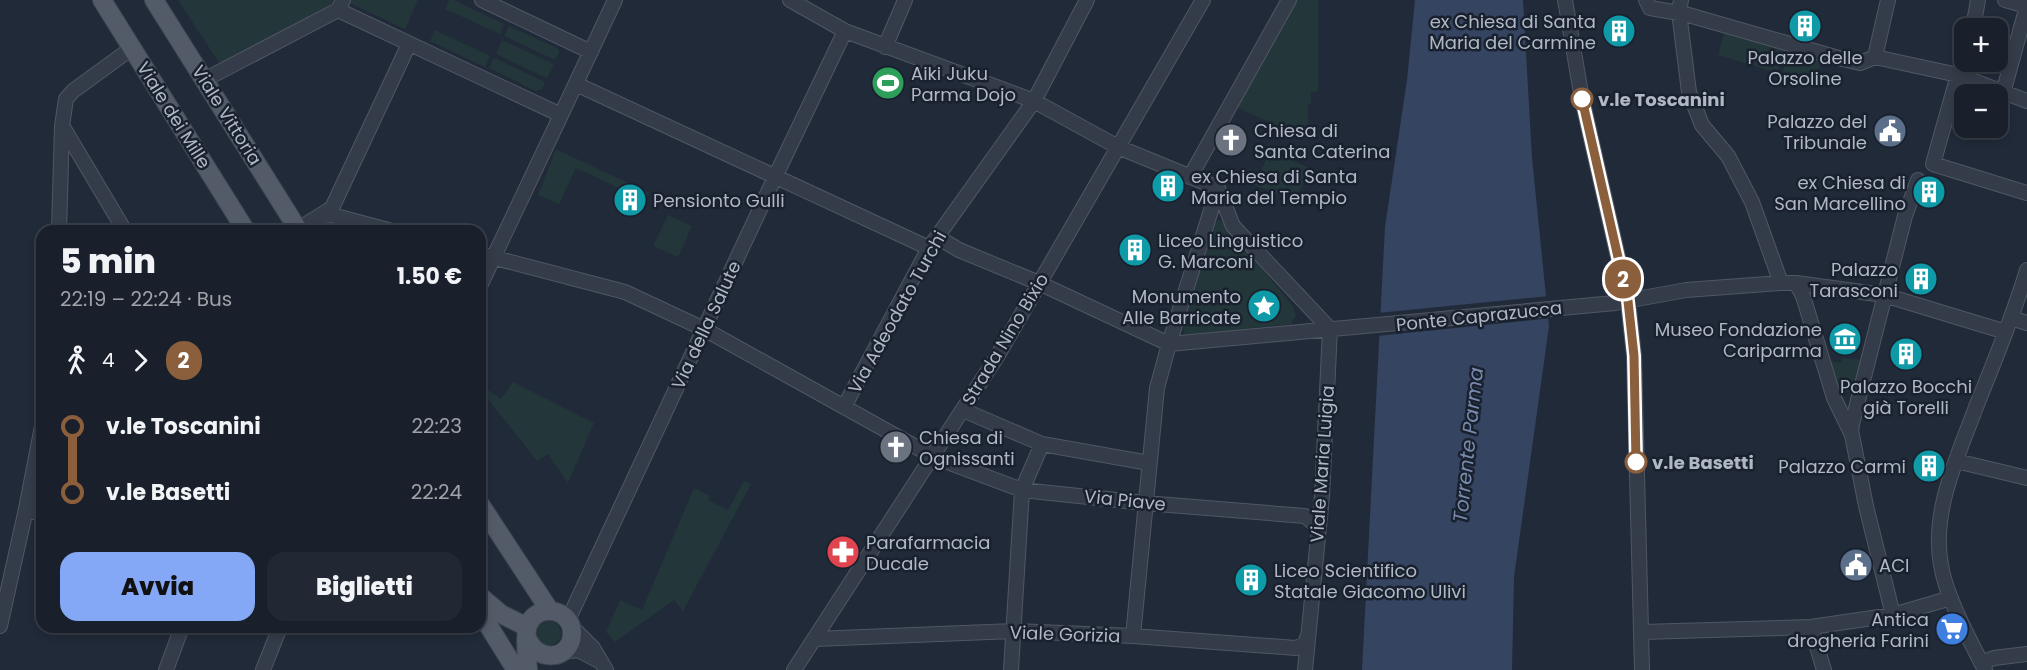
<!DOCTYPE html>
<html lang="it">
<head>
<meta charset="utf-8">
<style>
	body { margin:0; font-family:Poppins,sans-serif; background:#222833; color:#f1f3f6; height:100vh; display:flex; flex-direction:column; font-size:22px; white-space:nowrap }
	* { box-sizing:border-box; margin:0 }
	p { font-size:20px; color:#9fa3a9 }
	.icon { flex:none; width:33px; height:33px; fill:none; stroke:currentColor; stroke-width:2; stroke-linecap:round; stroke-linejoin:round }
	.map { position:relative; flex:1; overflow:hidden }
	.panel { position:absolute; left:36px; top:225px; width:450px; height:408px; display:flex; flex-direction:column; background:#19202b; border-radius:18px; box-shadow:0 3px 9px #0003,0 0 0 2px #373e47 }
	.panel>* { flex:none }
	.badge { padding:0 12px; border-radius:20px; font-size:21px; line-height:39px }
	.controls { position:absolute; left:1954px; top:18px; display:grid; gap:12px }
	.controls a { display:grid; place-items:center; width:54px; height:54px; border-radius:12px; background:#19202b; box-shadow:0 3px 9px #0003,0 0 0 2px #373e47; font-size:30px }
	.map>.badge { position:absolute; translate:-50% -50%; box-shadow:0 0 0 3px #fff }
	.legs { display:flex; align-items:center; gap:9px; height:66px; padding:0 24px; font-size:20px }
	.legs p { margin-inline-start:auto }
	.summary { display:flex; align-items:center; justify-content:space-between; height:102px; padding:0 24px }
	h1 { font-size:33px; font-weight:800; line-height:45px }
	.button { display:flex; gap:12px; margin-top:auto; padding:12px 24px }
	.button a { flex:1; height:69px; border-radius:18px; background:#84a8f6; color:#111; font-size:24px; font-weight:800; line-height:69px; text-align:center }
	.button a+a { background:#222833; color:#f1f3f6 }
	ul { padding:0 24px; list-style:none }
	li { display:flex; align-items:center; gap:21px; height:66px; font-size:22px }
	li i { display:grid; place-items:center; width:9px; height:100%; margin:0 8px; background:currentColor }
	li i::after { content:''; width:15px; height:15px; margin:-8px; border:4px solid; border-radius:50%; background:#19202b }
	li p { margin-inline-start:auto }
	li:first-child i { background:linear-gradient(#0000 50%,currentColor 0) }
	li:last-child i { background:linear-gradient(currentColor 50%,#0000 0) }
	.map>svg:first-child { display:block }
	.green { fill:#23363a }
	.water { fill:#354460 }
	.pier { fill:#212a39 }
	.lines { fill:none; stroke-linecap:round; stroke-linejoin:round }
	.minor-casing { stroke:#505764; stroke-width:16 }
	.major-casing { stroke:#3e4552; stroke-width:20 }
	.minor { stroke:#353c49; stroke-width:14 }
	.major { stroke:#535b69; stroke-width:18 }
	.line-1-casing { stroke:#fff; stroke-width:14 }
	.line-1 { stroke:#8b5e3c; stroke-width:9 }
	.stop-1-dot { fill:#fff; stroke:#8b5e3c; stroke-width:3 }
	.labels { text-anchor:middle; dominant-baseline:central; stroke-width:5; stroke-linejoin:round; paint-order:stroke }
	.poi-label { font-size:18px; fill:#b0b7c5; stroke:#1a212e; text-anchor:start }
	.stop-label { font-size:18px; font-weight:bold; fill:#b0b7c5; stroke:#1a212e; text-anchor:start }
	.street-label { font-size:18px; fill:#b0b7c5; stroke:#1a212e }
	.water-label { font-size:20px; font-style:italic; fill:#788bad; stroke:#1a212e }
</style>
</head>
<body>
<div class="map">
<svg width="2027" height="670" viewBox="0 0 2027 670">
	<rect width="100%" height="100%" fill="#212a39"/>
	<path class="green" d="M178,0H333L329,9L221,66Z
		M351,0H418L405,29L349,3Z
		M449,0H454L504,24L500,34L445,9Z
		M1294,0H1318V91L1311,92V103L1308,104L1309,140L1236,107Z
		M509,26L557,48L559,53L555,60L504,36Z
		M435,30L490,56L485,67L430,41Z
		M1725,31L1785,49L1778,73L1718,55Z
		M502,40L554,64L547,78L496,54Z
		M1789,50L1822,59L1814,84L1782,74Z
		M494,58L545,82L542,89L536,91L489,68Z
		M556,149L649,193L646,201L576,168L559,204L538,195Z
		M1270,151L1310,168L1295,201L1254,185Z
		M668,215L692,226L678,257L653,246Z
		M1218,220L1222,221L1292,305L1296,315L1291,324L1185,335L1183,328L1215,223Z
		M1842,358L1863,360L1855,393L1837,390L1828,361L1842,363Z
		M513,382L594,423L568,483L548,454L537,461L480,389V384L501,399Z
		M744,481L751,484L683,611L674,600L615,642L606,632L620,600L642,610L694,488L710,496L708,500L728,510Z
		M537 633a12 12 0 1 1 24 0a12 12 0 1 1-24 0Z"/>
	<path class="water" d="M1415,0H1523L1532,158L1549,326L1514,577L1512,670H1362L1385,227L1407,80Z"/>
	<path class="pier" d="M1549,296L1552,318L1377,336L1378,313Z"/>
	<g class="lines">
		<g class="minor-casing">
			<path id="minor" d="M343,0L338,10L561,115L615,0
				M482,0L591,52
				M790,0L845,31L1034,101L1118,147L1218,188
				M1565,0L1582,99L1628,301L1634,356L1642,670
				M1646,0L1650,8L1685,14L1842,59L1860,63L1875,57
				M1681,0L1679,12L1689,92L1702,125L1728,156L1752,202L1781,283
				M2005,0L2027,6
				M1973,28L1978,0
				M885,47L905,0
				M1875,57L1958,75L2027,101
				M1875,57L1888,0
				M1965,59L1958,75L1933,164L2027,193
				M204,80L338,10
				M576,84L929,248
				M2003,93L2027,6
				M63,127L125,231
				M1190,177L1289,0
				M1218,188L1169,344L1615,303L1686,290L1781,283H1796L1884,295L2006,332
				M1218,188L1233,226L1330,329
				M322,216L332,215L392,231
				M59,231L62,126L66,99L73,91L132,48
				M295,231L332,208L409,44
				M937,237L959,250L1039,283L1169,344L1157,388L1133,636
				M480,254L625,292L704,329L934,457L1022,490L1145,503L1305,516L1318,527
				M1796,283L1803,296L1834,398L1852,435L1866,506L1893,615
				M480,286L561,115
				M2011,318L2027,323
				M844,407L929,248L1034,101L1087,0
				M963,410L1042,444L1149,463
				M1851,433L1852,424L1905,216L1918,180
				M1956,461L2027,478
				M26,509L42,514
				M568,620L775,177L845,31
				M570,625L593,648L606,670
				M0,626L26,509L42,426
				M1811,627L1824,670
				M1642,632L1811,627L1893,615L1951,598
				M814,639L1014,631L1133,636L1296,648L1305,644L1308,635
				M562,652L578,650L599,661
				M1981,663L1994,658L2027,654
				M166,670L182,627
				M263,670L280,627
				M794,670L998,355L1203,0
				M1011,670L1022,490L1042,444
				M1305,670L1322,496L1330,329
				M1985,670C1970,640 1946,597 1941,565C1931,511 1958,456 1976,407C1994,362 2013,317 2027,270"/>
		</g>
		<g class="major-casing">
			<path id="major" d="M102,0L246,231
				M154,0L299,231
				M480,504L550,611
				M480,596L501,614L527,627
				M480,612L516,670
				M527,637C535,663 571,661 572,634C573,610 540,602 529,623C524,633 527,658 528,670"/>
		</g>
		<use href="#minor" class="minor"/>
		<use href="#major" class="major"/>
	</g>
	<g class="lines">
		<g class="line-1-casing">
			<path id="line-1" d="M1582,99L1628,301L1634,356L1636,462"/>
		</g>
		<use href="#line-1" class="line-1"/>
	</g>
	<defs>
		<g id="building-disc" transform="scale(1.725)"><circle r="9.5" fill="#0f9aa8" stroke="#1a212e"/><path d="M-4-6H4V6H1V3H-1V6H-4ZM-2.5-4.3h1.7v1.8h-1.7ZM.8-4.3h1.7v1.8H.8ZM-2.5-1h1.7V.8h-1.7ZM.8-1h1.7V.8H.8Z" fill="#fff"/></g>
		<g id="stadium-disc" transform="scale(1.725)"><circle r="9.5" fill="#2e9e5b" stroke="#1a212e"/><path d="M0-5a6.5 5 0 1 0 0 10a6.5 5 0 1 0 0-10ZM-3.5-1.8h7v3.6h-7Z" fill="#fff"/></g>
		<g id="civic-disc" transform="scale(1.725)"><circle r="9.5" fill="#5c6f8a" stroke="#1a212e"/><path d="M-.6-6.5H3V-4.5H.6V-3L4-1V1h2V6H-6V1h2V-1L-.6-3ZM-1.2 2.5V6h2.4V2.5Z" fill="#fff"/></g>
		<g id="church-disc" transform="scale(1.725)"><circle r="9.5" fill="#6b7280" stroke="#1a212e"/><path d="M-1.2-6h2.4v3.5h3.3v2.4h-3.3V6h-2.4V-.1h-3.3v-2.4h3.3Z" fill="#fff"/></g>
		<g id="sight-disc" transform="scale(1.725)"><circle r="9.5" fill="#0f9aa8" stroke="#1a212e"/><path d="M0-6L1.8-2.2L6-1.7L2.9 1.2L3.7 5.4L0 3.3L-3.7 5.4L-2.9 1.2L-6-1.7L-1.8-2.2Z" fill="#fff"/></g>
		<g id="museum-disc" transform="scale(1.725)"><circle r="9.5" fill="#0f9aa8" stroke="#1a212e"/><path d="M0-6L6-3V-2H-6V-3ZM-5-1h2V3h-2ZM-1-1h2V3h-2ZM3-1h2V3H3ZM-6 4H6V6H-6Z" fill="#fff"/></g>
		<g id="pharmacy-disc" transform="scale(1.725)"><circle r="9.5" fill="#e0444e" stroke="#1a212e"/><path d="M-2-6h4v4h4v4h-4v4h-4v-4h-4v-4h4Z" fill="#fff"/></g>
		<g id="supermarket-disc" transform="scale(1.725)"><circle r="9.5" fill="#3f7fe0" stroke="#1a212e"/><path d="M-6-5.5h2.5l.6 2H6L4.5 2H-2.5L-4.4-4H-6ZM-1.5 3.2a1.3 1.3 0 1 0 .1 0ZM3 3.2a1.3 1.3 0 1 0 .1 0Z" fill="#fff"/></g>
	</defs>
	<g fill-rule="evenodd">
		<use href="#building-disc" x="1805" y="26"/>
		<use href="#building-disc" x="1619" y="31"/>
		<use href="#stadium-disc" x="888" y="83"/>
		<use href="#civic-disc" x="1890" y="131"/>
		<use href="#church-disc" x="1231" y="140"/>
		<use href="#building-disc" x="1168" y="186"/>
		<use href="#building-disc" x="1929" y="192"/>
		<use href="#building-disc" x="630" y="200"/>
		<use href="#building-disc" x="1135" y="250"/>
		<use href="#building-disc" x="1921" y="279"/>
		<use href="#sight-disc" x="1264" y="306"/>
		<use href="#museum-disc" x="1845" y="339"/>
		<use href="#building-disc" x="1906" y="354"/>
		<use href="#church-disc" x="896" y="447"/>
		<use href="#building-disc" x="1929" y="466"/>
		<use href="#pharmacy-disc" x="843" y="552"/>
		<use href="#civic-disc" x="1856" y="565"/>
		<use href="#building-disc" x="1251" y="580"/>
		<use href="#supermarket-disc" x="1952" y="629"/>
	</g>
	<g class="stop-1-dot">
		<circle cx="1582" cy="99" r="10"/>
		<circle cx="1636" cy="462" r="10"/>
	</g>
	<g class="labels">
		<g class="poi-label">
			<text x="1596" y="21" text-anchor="end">ex Chiesa di Santa<tspan x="1596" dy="21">Maria del Carmine</tspan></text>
			<text x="1805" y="57" text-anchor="middle">Palazzo delle<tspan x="1805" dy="21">Orsoline</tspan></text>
			<text x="911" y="73">Aiki Juku<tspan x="911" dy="21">Parma Dojo</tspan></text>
			<text x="1867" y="121" text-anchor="end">Palazzo del<tspan x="1867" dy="21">Tribunale</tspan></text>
			<text x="1254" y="130">Chiesa di<tspan x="1254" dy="21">Santa Caterina</tspan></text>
			<text x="1191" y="176">ex Chiesa di Santa<tspan x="1191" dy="21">Maria del Tempio</tspan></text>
			<text x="1906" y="182" text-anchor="end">ex Chiesa di<tspan x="1906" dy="21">San Marcellino</tspan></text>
			<text x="653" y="200">Pensionto Gulli</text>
			<text x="1158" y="240">Liceo Linguistico<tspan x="1158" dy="21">G. Marconi</tspan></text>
			<text x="1898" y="269" text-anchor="end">Palazzo<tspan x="1898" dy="21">Tarasconi</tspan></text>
			<text x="1241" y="296" text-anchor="end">Monumento<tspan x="1241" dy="21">Alle Barricate</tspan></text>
			<text x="1822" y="329" text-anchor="end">Museo Fondazione<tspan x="1822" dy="21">Cariparma</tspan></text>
			<text x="1906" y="386" text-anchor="middle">Palazzo Bocchi<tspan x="1906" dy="21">già Torelli</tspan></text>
			<text x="919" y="437">Chiesa di<tspan x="919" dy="21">Ognissanti</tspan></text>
			<text x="1906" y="466" text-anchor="end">Palazzo Carmi</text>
			<text x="866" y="542">Parafarmacia<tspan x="866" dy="21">Ducale</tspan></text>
			<text x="1879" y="565">ACI</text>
			<text x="1274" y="570">Liceo Scientifico<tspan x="1274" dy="21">Statale Giacomo Ulivi</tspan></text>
			<text x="1929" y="619" text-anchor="end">Antica<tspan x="1929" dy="21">drogheria Farini</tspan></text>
		</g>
		<g class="stop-label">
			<text x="1598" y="99">v.le Toscanini</text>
			<text x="1652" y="462">v.le Basetti</text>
		</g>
		<g class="street-label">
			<text transform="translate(174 115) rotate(58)">Viale dei Mille</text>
			<text transform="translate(227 115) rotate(58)">Viale Vittoria</text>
			<text transform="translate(897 312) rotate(-61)">Via Adeodato Turchi</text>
			<text transform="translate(1479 316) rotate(-6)">Ponte Caprazucca</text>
			<text transform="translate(706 325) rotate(-65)">Via della Salute</text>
			<text transform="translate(1005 339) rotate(-59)">Strada Nino Bixio</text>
			<text transform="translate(1322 464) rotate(-86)">Viale Maria Luigia</text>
			<text transform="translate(1125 500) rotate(6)">Via Piave</text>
			<text transform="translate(1065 634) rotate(2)">Viale Gorizia</text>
		</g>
		<g class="water-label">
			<text transform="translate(1468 445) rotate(-84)">Torrente Parma</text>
		</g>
	</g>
</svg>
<div class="controls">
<a>+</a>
<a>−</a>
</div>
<b class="badge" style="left:1623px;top:279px;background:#8b5e3c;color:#fff">2</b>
<section class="panel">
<div class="summary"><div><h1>5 min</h1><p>22:19 – 22:24 · Bus</p></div><b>1.50 €</b></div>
<div class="legs"><svg class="icon" aria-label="walk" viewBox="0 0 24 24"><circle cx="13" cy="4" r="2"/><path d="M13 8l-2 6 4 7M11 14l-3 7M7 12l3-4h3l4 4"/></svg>4<svg class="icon" aria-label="forward" viewBox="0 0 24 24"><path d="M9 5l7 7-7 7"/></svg><b class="badge" style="background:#8b5e3c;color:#fff">2</b></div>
<ul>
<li><i style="color:#8b5e3c"></i><b>v.le Toscanini</b><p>22:23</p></li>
<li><i style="color:#8b5e3c"></i><b>v.le Basetti</b><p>22:24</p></li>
</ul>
<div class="button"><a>Avvia</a><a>Biglietti</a></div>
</section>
</div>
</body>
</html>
